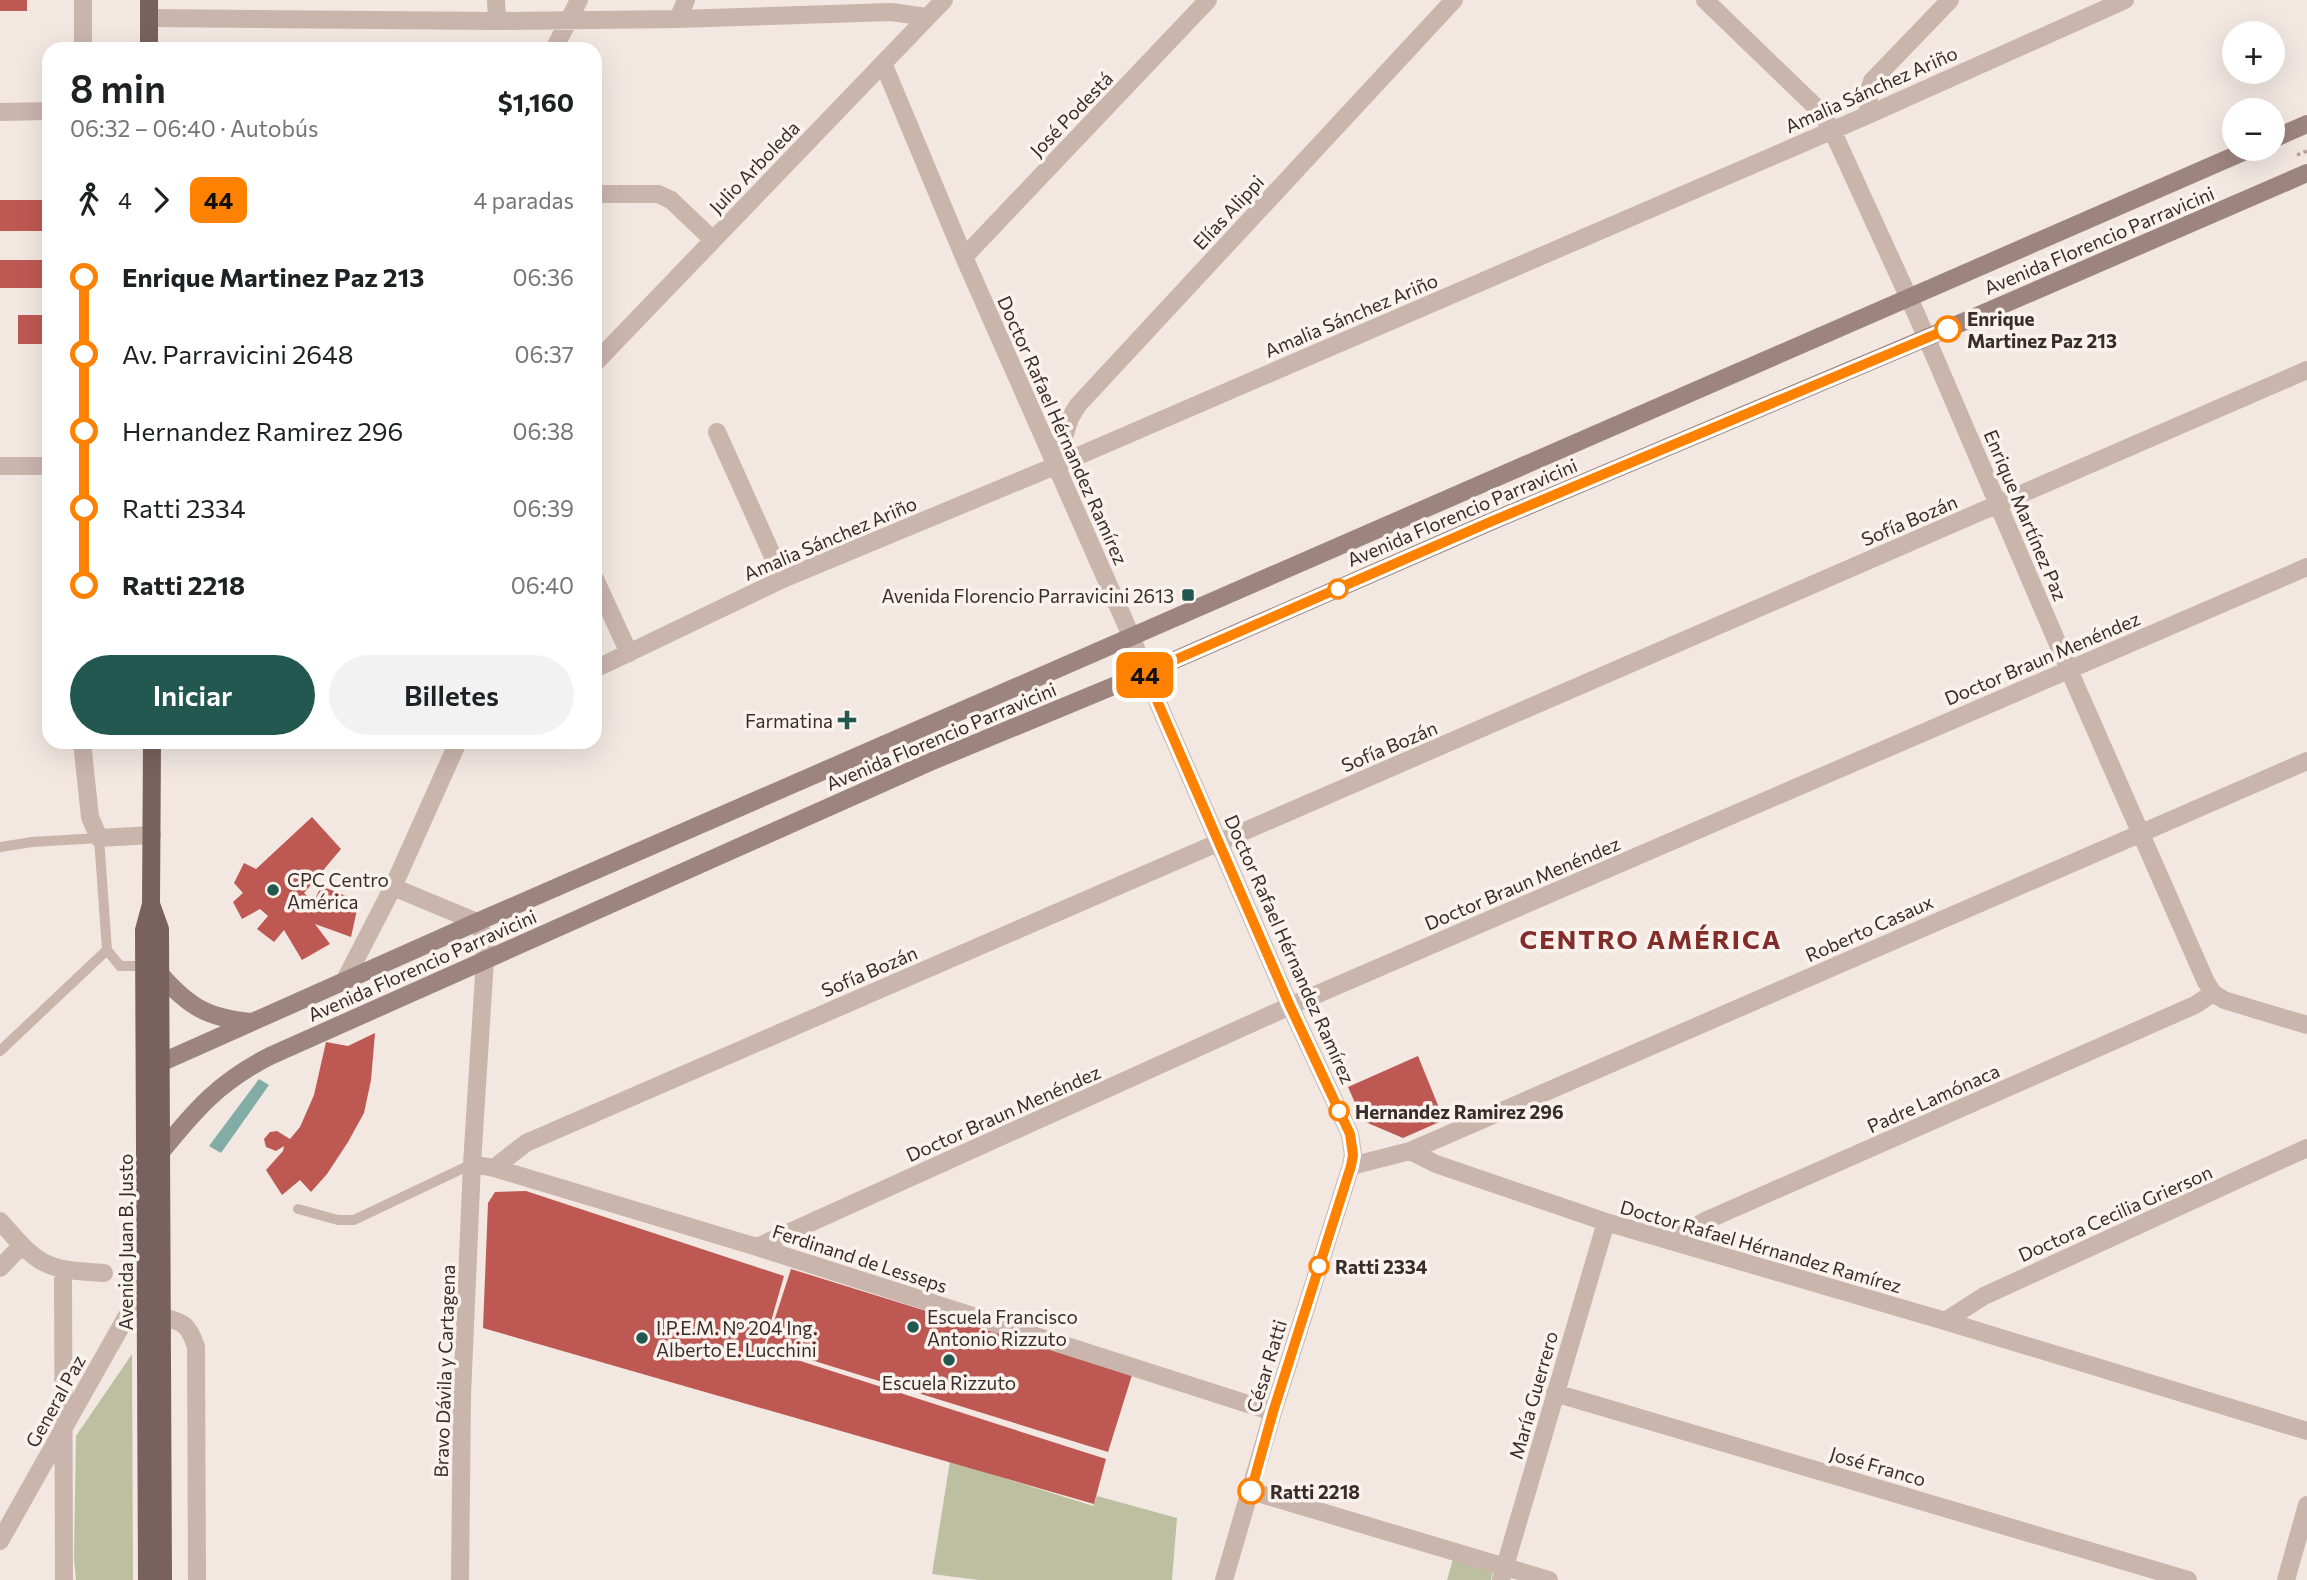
<!DOCTYPE html>
<html lang="es">
<head>
<meta charset="utf-8">
<style>
	body { margin:0; font-family:Commissioner,sans-serif; background:#f2f2f2; color:#202124; height:100vh; display:flex; flex-direction:column; font-size:26px; white-space:nowrap }
	* { box-sizing:border-box; margin:0 }
	p { font-size:23px; color:#757577 }
	.icon { flex:none; width:38px; height:38px; fill:none; stroke:currentColor; stroke-width:2; stroke-linecap:round; stroke-linejoin:round }
	.map { position:relative; flex:1; overflow:hidden }
	.sheet { position:absolute; left:42px; top:42px; width:560px; height:707px; display:flex; flex-direction:column; background:#fff; border-radius:21px; box-shadow:0 7px 28px #0002 }
	.sheet>* { flex:none }
	.badge { padding:0 14px; border-radius:10px; font-size:24px; line-height:46px }
	.tools { position:absolute; left:2222px; top:21px; display:grid; gap:14px }
	.tools a { display:grid; place-items:center; width:63px; height:63px; border-radius:50%; background:#fff; box-shadow:0 7px 28px #0002; font-size:35px }
	.map>.badge { position:absolute; translate:-50% -50%; box-shadow:0 0 0 4px #fff }
	.legs { display:flex; align-items:center; gap:10px; height:77px; padding:0 28px; font-size:23px }
	.legs p { margin-inline-start:auto }
	.summary { display:flex; align-items:center; justify-content:space-between; height:119px; padding:0 28px }
	h1 { font-size:38px; font-weight:600; line-height:52px }
	.cta { display:flex; gap:14px; margin-top:auto; padding:14px 28px }
	.cta a { flex:1; height:80px; border-radius:42px; background:#235851; color:#fff; font-size:28px; font-weight:600; line-height:80px; text-align:center }
	.cta a+a { background:#f2f2f2; color:#202124 }
	ul { padding:0 28px; list-style:none }
	li { display:flex; align-items:center; gap:24px; height:77px; font-size:26px }
	li i { display:grid; place-items:center; width:10px; height:100%; margin:0 9px; background:currentColor }
	li i::after { content:''; width:18px; height:18px; margin:-9px; border:5px solid; border-radius:50%; background:#fff }
	li p { margin-inline-start:auto }
	li:first-child i { background:linear-gradient(#0000 50%,currentColor 0) }
	li:last-child i { background:linear-gradient(currentColor 50%,#0000 0) }
	.map>svg:first-child { display:block }
	.green { fill:#bcc0a1 }
	.water { fill:#82ada7 }
	.building { fill:#be5853 }
	.lines { fill:none; stroke-linecap:round; stroke-linejoin:round }
	.path { stroke:#b59f97; stroke-width:3.5; stroke-dasharray:3.5 3.5; stroke-linecap:butt }
	.lane { stroke:#cab5ad; stroke-width:10 }
	.street { stroke:#cab5ad; stroke-width:18 }
	.secondary { stroke:#9d847f; stroke-width:18 }
	.primary { stroke:#79615e; stroke-width:18 }
	.line-1-casing { stroke:#fff; stroke-width:16 }
	.line-1 { stroke:#ff8100; stroke-width:10 }
	.stop-1-dot { fill:#fff; stroke:#ff8100; stroke-width:3.5 }
	.poi-dot { fill:#235851; stroke:#faf2ed; stroke-width:2.5 }
	.labels { text-anchor:middle; dominant-baseline:central; stroke-width:7; stroke-linejoin:round; paint-order:stroke }
	.street-label { font-size:19px; fill:#392d2b; stroke:#faf2ed }
	.stop-label { font-size:19px; font-weight:bold; fill:#392d2b; stroke:#faf2ed; text-anchor:start }
	.poi-label { font-size:19px; fill:#392d2b; stroke:#faf2ed; text-anchor:start }
	.district-label { font-size:26px; font-weight:bold; letter-spacing:2px; fill:#822d2a; stroke:#faf2ed }
</style>
</head>
<body>
<div class="map">
<svg width="2307" height="1580" viewBox="0 0 2307 1580">
	<rect width="100%" height="100%" fill="#f2e7e1"/>
	<path class="green" d="M132,1354L133,1580H76L74,1558L76,1436Z
		M950,1461L1093,1506L1097,1496L1177,1518L1172,1580H979L932,1574Z
		M1453,1559L1493,1572L1491,1580H1447Z"/>
	<path class="water" d="M259,1079L269,1085L221,1153L209,1146Z"/>
	<path class="building" d="M0,0H27V11H0Z
		M0,200H49V231H0Z
		M0,260H45V288H0Z
		M18,315H49V344H18Z
		M312,817L341,849L304,893L314,902L321,886L359,901L351,937L315,924L330,944L302,960L284,930L274,942L257,929L268,916L260,909L242,919L233,902L243,893L234,883L244,863L256,869Z
		M375,1033L371,1080L364,1113L348,1142L327,1174L311,1192L300,1180L282,1195L266,1170L283,1151L284,1146L276,1151L266,1147L264,1139L270,1132L277,1131L290,1139L300,1127L314,1095L326,1042L348,1046Z
		M1418,1056L1444,1120L1403,1138L1363,1121L1348,1087Z
		M526,1191L784,1276L763,1349L1106,1459L1094,1504L483,1328L488,1203L495,1192Z
		M791,1269L1132,1375L1108,1452L766,1346Z"/>
	<g class="lines">
		<path class="path" d="M2297,155L2307,151"/>
		<path class="lane" d="M0,847L32,842L99,838L107,950L120,966H145
			M0,1051L107,950
			M298,1209L338,1220H354L472,1164"/>
		<path class="street" d="M83,0V49
			M496,0L497,21
			M1705,0L1820,111L1832,130L1918,318L2069,670L2206,982L2213,993L2224,1000L2307,1025
			M149,18L497,21L678,19L891,12L927,17
			M678,19L686,0
			M554,49L579,0
			M883,63L964,257L1132,638L1145,673L1290,1006L1350,1134L1353,1155L1351,1166L1273,1412L1224,1580
			M0,112L49,111
			M1868,115L1869,91L1872,81L1950,0
			M595,194H658L671,200L713,240
			M964,257L1208,0
			M595,363L944,0
			M717,432L783,579
			M0,466H49
			M1055,466L1070,418L1078,405L1454,0
			M595,579L629,653
			M595,669L783,579L1055,466L1868,115L2125,0
			M82,742L90,817L99,838L152,835
			M393,887L477,922L485,939V960L472,1164L462,1395L460,1580
			M345,980L393,887L458,742
			M1410,1151L2307,761
			M472,1164L494,1168L757,1247L1273,1412
			M1351,1166L1410,1151L1436,1164L1606,1222L1945,1321L2307,1431
			M494,1168L526,1143L2307,370
			M0,1221C39,1266 45,1270 104,1273
			M1670,1241L1705,1221L2195,1005L2213,993
			M757,1247L1290,1006L2307,567
			M0,1268L21,1246
			M63,1271L64,1580
			M162,1317C184,1322 189,1325 196,1347L197,1580
			M1945,1321L1984,1296L2307,1148
			M1555,1393L2188,1580
			M1251,1491L1549,1580
			M0,1541L146,1282
			M1501,1580L1606,1222
			M2286,1580L2307,1505"/>
		<path class="secondary" d="M2273,139L2307,124
			M161,975C189,1007 208,1018 251,1022
			M149,1068L477,922L2250,149
			M161,1152C196,1109 219,1082 270,1056L930,762L1145,673L1490,522L1926,338L2307,173"/>
		<path class="primary" d="M149,0V49
			M151,904L160,929L163,1580
			M147,1580L144,930L151,904L152,742"/>
	</g>
	<g class="lines">
		<g class="line-1-casing">
			<path id="line-1" d="M1251,1491L1273,1412L1351,1166L1353,1155L1350,1134L1290,1006L1145,673L1490,522L1948,329"/>
		</g>
		<use href="#line-1" class="line-1"/>
	</g>
	<g class="stop-1-dot">
		<circle cx="1948" cy="329" r="12"/>
		<circle cx="1338" cy="589" r="9"/>
		<circle cx="1339" cy="1111" r="9"/>
		<circle cx="1319" cy="1266" r="9"/>
		<circle cx="1251" cy="1491" r="12"/>
	</g>
	<g class="poi-dot">
		<rect x="1181" y="588" width="14" height="14" rx="3.5"/>
		<path d="M843.5 709.5h7v7h7v7h-7v7h-7v-7h-7v-7h7z"/>
		<circle cx="273" cy="890" r="7"/>
		<circle cx="913" cy="1327" r="7"/>
		<circle cx="642" cy="1338" r="7"/>
		<circle cx="949" cy="1360" r="7"/>
	</g>
	<g class="labels">
		<g class="street-label">
			<text transform="translate(1871 89) rotate(-24)">Amalia Sánchez Ariño</text>
			<text transform="translate(1071 114) rotate(-46)">José Podestá</text>
			<text transform="translate(754 167) rotate(-46)">Julio Arboleda</text>
			<text transform="translate(1228 212) rotate(-47)">Elías Alippi</text>
			<text transform="translate(2099 240) rotate(-23)">Avenida Florencio Parravicini</text>
			<text transform="translate(1351 315) rotate(-23)">Amalia Sánchez Ariño</text>
			<text transform="translate(1063 430) rotate(66)">Doctor Rafael Hérnandez Ramírez</text>
			<text transform="translate(1462 512) rotate(-23)">Avenida Florencio Parravicini</text>
			<text transform="translate(2026 515) rotate(67)">Enrique Martínez Paz</text>
			<text transform="translate(1909 520) rotate(-23)">Sofía Bozán</text>
			<text transform="translate(830 538) rotate(-23)">Amalia Sánchez Ariño</text>
			<text transform="translate(2042 658) rotate(-23)">Doctor Braun Menéndez</text>
			<text transform="translate(941 736) rotate(-23)">Avenida Florencio Parravicini</text>
			<text transform="translate(1389 746) rotate(-23)">Sofía Bozán</text>
			<text transform="translate(1522 883) rotate(-23)">Doctor Braun Menéndez</text>
			<text transform="translate(1869 928) rotate(-24)">Roberto Casaux</text>
			<text transform="translate(1290 949) rotate(66)">Doctor Rafael Hérnandez Ramírez</text>
			<text transform="translate(422 965) rotate(-24)">Avenida Florencio Parravicini</text>
			<text transform="translate(869 971) rotate(-23)">Sofía Bozán</text>
			<text transform="translate(1933 1098) rotate(-24)">Padre Lamónaca</text>
			<text transform="translate(1003 1113) rotate(-24)">Doctor Braun Menéndez</text>
			<text transform="translate(2115 1213) rotate(-24)">Doctora Cecilia Grierson</text>
			<text transform="translate(125 1242) rotate(-90)">Avenida Juan B. Justo</text>
			<text transform="translate(1761 1246) rotate(16)">Doctor Rafael Hérnandez Ramírez</text>
			<text transform="translate(860 1258) rotate(18)">Ferdinand de Lesseps</text>
			<text transform="translate(1266 1366) rotate(-73)">César Ratti</text>
			<text transform="translate(444 1371) rotate(-88)">Bravo Dávila y Cartagena</text>
			<text transform="translate(1533 1395) rotate(-74)">María Guerrero</text>
			<text transform="translate(55 1401) rotate(-61)">General Paz</text>
			<text transform="translate(1878 1466) rotate(16)">José Franco</text>
		</g>
		<g class="stop-label">
			<text x="1967" y="318">Enrique<tspan x="1967" dy="22">Martinez Paz 213</tspan></text>
			<text x="1355" y="1111">Hernandez Ramirez 296</text>
			<text x="1335" y="1266">Ratti 2334</text>
			<text x="1270" y="1491">Ratti 2218</text>
		</g>
		<g class="poi-label">
			<text x="1174" y="595" text-anchor="end">Avenida Florencio Parravicini 2613</text>
			<text x="833" y="720" text-anchor="end">Farmatina</text>
			<text x="287" y="879">CPC Centro<tspan x="287" dy="22">América</tspan></text>
			<text x="927" y="1316">Escuela Francisco<tspan x="927" dy="22">Antonio Rizzuto</tspan></text>
			<text x="656" y="1327">I.P.E.M. Nº 204 Ing.<tspan x="656" dy="22">Alberto E. Lucchini</tspan></text>
			<text x="949" y="1382" text-anchor="middle">Escuela Rizzuto</text>
		</g>
		<g class="district-label">
			<text x="1651" y="938">CENTRO AMÉRICA</text>
		</g>
	</g>
</svg>
<div class="tools">
<a>+</a>
<a>−</a>
</div>
<b class="badge" style="left:1145px;top:675px;background:#ff8100;color:#111">44</b>
<section class="sheet">
<div class="summary"><div><h1>8 min</h1><p>06:32 – 06:40 · Autobús</p></div><b>$1,160</b></div>
<div class="legs"><svg class="icon" aria-label="walk" viewBox="0 0 24 24"><circle cx="13" cy="4" r="2"/><path d="M13 8l-2 6 4 7M11 14l-3 7M7 12l3-4h3l4 4"/></svg>4<svg class="icon" aria-label="forward" viewBox="0 0 24 24"><path d="M9 5l7 7-7 7"/></svg><b class="badge" style="background:#ff8100;color:#111">44</b><p>4 paradas</p></div>
<ul>
<li><i style="color:#ff8100"></i><b>Enrique Martinez Paz 213</b><p>06:36</p></li>
<li><i style="color:#ff8100"></i><span>Av. Parravicini 2648</span><p>06:37</p></li>
<li><i style="color:#ff8100"></i><span>Hernandez Ramirez 296</span><p>06:38</p></li>
<li><i style="color:#ff8100"></i><span>Ratti 2334</span><p>06:39</p></li>
<li><i style="color:#ff8100"></i><b>Ratti 2218</b><p>06:40</p></li>
</ul>
<div class="cta"><a>Iniciar</a><a>Billetes</a></div>
</section>
</div>
</body>
</html>
